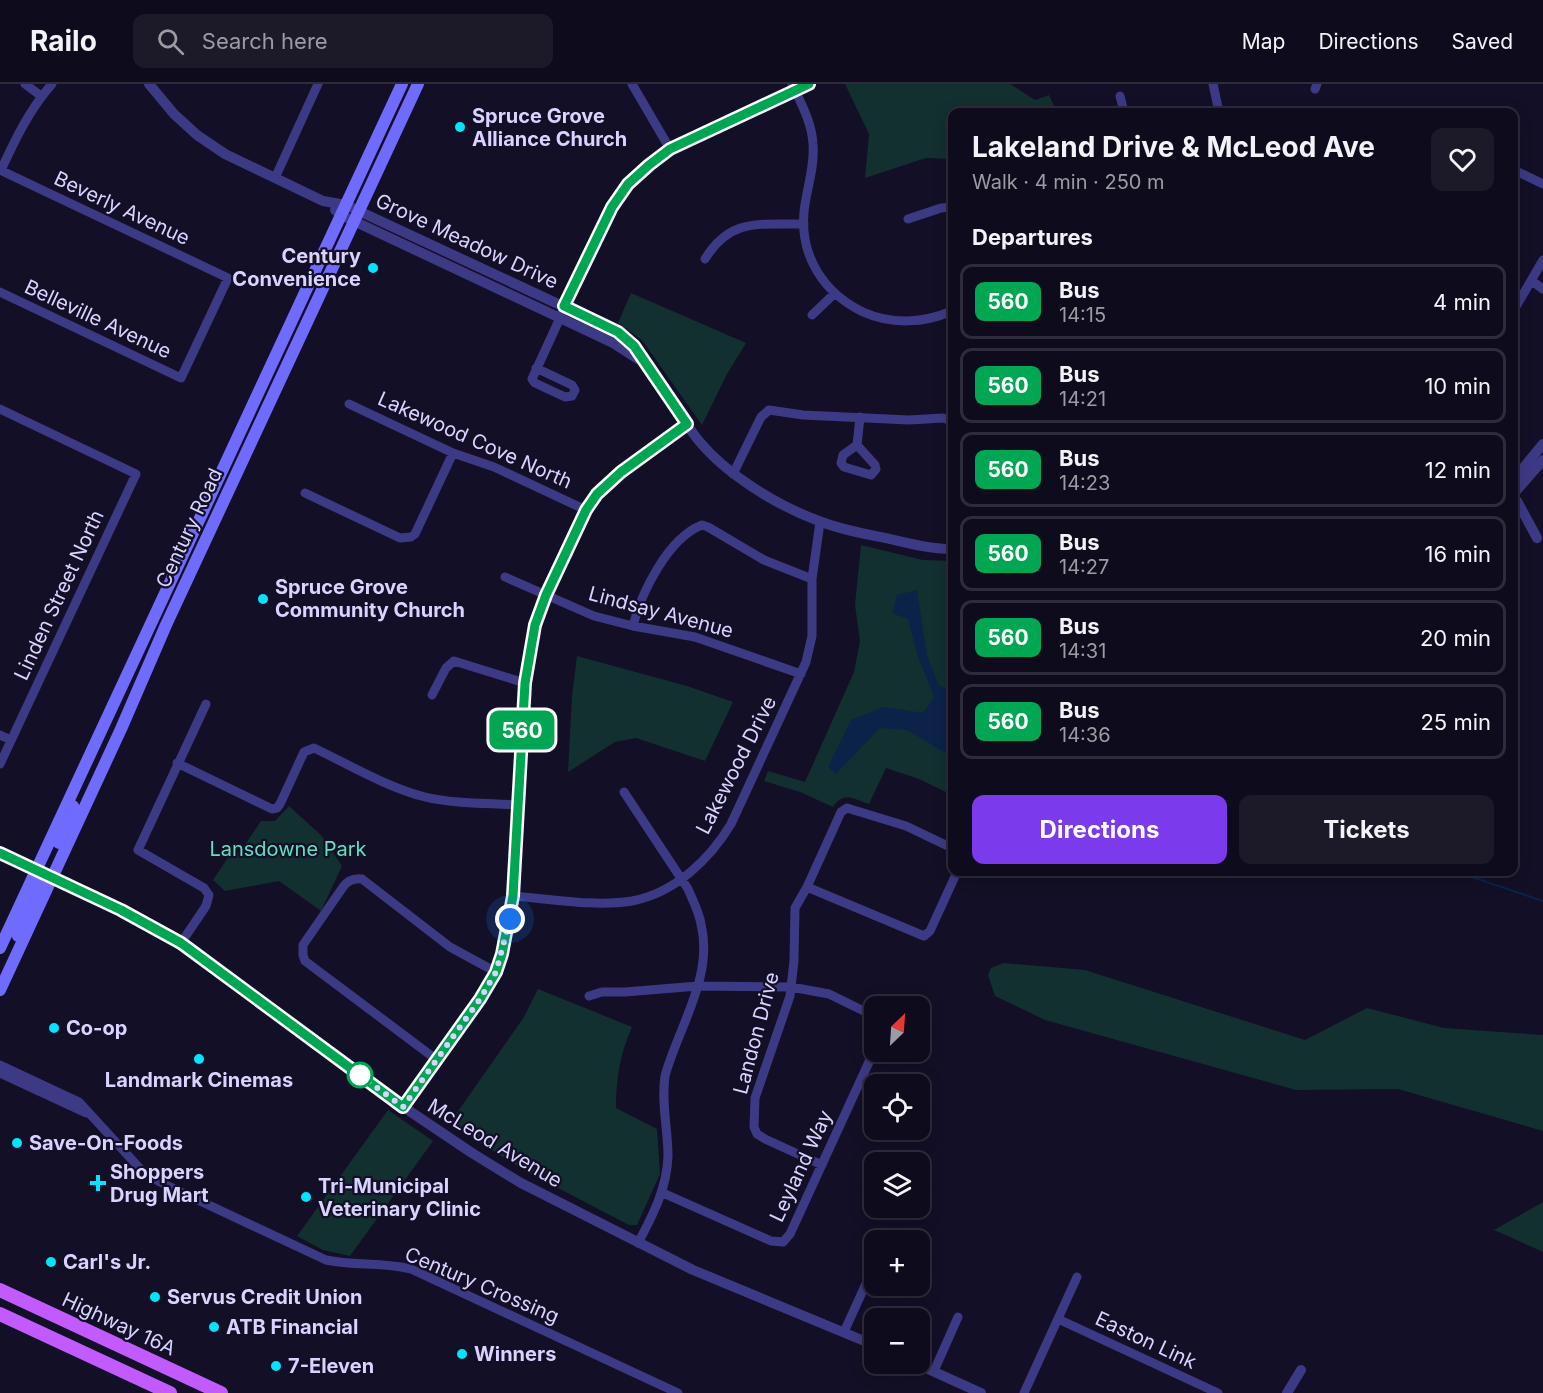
<!DOCTYPE html>
<html lang="en">
<head>
<meta charset="utf-8">
<style>
	body { margin:0; font-family:Inter,sans-serif; background:#1c1929; color:#f1f3f6; height:100vh; display:flex; flex-direction:column; font-size:22px; white-space:nowrap }
	* { box-sizing:border-box; margin:0 }
	p { font-size:20px; color:#9b9ba3 }
	.icon { flex:none; width:33px; height:33px; fill:none; stroke:currentColor; stroke-width:2; stroke-linecap:round; stroke-linejoin:round }
	.map { position:relative; flex:1; overflow:hidden }
	.panel { position:absolute; left:948px; top:24px; width:570px; height:768px; display:flex; flex-direction:column; background:#0e0b1c; border-radius:12px; box-shadow:0 3px 15px #0003,0 0 0 2px #2e2b3b }
	.panel>* { flex:none }
	.badge { padding:0 12px; border-radius:9px; font-size:21px; line-height:39px }
	.needle { width:39px; rotate:25deg }
	.tools { position:absolute; left:864px; top:912px; display:grid; gap:12px }
	.tools a { display:grid; place-items:center; width:66px; height:66px; border-radius:12px; background:#0e0b1c; box-shadow:0 3px 15px #0003,0 0 0 2px #2e2b3b; font-size:30px }
	.you { position:absolute; width:30px; height:30px; margin:-15px; border:4px solid #fff; border-radius:50%; background:#1a73e8; box-shadow:0 0 0 9px #1a73e833 }
	.map>.badge { position:absolute; translate:-50% -50%; box-shadow:0 0 0 3px #fff }
	h2 { padding:0 24px; font-size:22px; line-height:54px }
	.round { display:grid; place-items:center; flex:none; width:63px; height:63px; border-radius:12px; background:#1c1929 }
	.overview { display:flex; align-items:center; justify-content:space-between; height:102px; padding:0 24px }
	h1 { font-size:28px; font-weight:700; line-height:45px }
	.primary-button { display:flex; gap:12px; margin-top:auto; padding:12px 24px }
	.primary-button a { flex:1; height:69px; border-radius:12px; background:#7c3aed; color:#fff; font-size:24px; font-weight:700; line-height:69px; text-align:center }
	.primary-button a+a { background:#1c1929; color:#f1f3f6 }
	ul { padding:0; list-style:none }
	li { display:flex; align-items:center; gap:18px; height:75px; margin:0 12px 9px; padding:0 12px; border:3px solid #2e2b3b; border-radius:12px }
	li div { flex:1 }
	li b { display:block; font-size:22px }
	li em { font-style:normal }
	li .badge { min-width:66px; font-weight:700; text-align:center }
	header { display:flex; align-items:center; gap:36px; box-sizing:border-box; height:84px; padding:0 30px; background:#0e0b1c; border-bottom:2px solid #2e2b3b }
	header strong { font-size:28px }
	nav { display:flex; gap:33px; margin-inline-start:auto; font-size:21px }
	.search { width:420px; height:54px; background:#1c1929; display:flex; align-items:center; gap:15px; box-sizing:border-box; padding:0 21px; border-radius:12px; color:#9b9ba3; font-size:22px }
	.map>svg:first-child { display:block }
	.green { fill:#12302f }
	.water { fill:#0c2248 }
	.lines { fill:none; stroke-linecap:round; stroke-linejoin:round }
	.stream { stroke:#0c2248; stroke-width:2 }
	.minor { stroke:#3d3a85; stroke-width:9 }
	.tertiary { stroke:#3d3a85; stroke-width:10 }
	.secondary { stroke:#6f6bff; stroke-width:12 }
	.primary { stroke:#c25bff; stroke-width:14 }
	.line-casing { stroke:#fff; stroke-width:14 }
	.line { stroke:#00a651; stroke-width:9 }
	.walk { stroke:#d9d4ff; stroke-width:6; stroke-dasharray:0 10.8 }
	.poi-dot { fill:#00e5ff; stroke:#130f26; stroke-width:2 }
	.stop-dot { fill:#fff; stroke:#00a651; stroke-width:3 }
	.labels { text-anchor:middle; dominant-baseline:central; stroke-width:4.5; stroke-linejoin:round; paint-order:stroke }
	.poi-label { font-size:20px; font-weight:bold; fill:#d9d4ff; stroke:#130f26; text-anchor:start }
	.street-label { font-size:20px; fill:#d9d4ff; stroke:#130f26 }
	.park-label { font-size:20px; fill:#5fe0c0; stroke:#130f26 }
</style>
</head>
<body>
<header>
<strong>Railo</strong>
<div class="search"><svg class="icon" aria-label="search" viewBox="0 0 24 24"><circle cx="10" cy="10" r="6"/><path d="M15 15l6 6"/></svg>Search here</div>
<nav><a>Map</a><a>Directions</a><a>Saved</a></nav>
</header>
<div class="map">
<svg width="1543" height="1309" viewBox="0 0 1543 1309">
	<rect width="100%" height="100%" fill="#130f26"/>
	<path class="green" d="M845,0H1010L1035,16L1049,11L1055,24L1050,28H952V75L926,74L865,94L869,50Z
		M631,209L746,259L727,290L702,341L642,256L618,239Z
		M861,461L923,476L952,477V711L919,695L886,684L869,720C854,715 843,707 833,723L800,708L764,697L768,687L805,698L854,588L860,557L855,521Z
		M577,572L687,602L733,618L705,677L636,654L615,658L568,688L572,612Z
		M289,722L322,752L342,782L321,827L279,797L225,807L213,796L233,766L240,768L261,737H275Z
		M1003,879L1085,886L1305,956L1367,924L1444,944L1543,951V1047L1398,1005L1296,1006L1045,936L995,912L988,891L991,884Z
		M538,905L632,943C620,970 616,995 616,1024L657,1045L660,1090L637,1141H629L531,1090L449,1040L524,933Z
		M388,1026L433,1057L350,1172L323,1166L297,1152Z
		M1543,1118V1168L1494,1146Z"/>
	<path class="water" d="M917,506L927,572L939,602L952,607V673L907,646L880,644L836,690L828,683L851,636L884,623L923,629L934,613L918,573L908,535L892,529L897,511Z"/>
	<g class="lines">
		<path class="stream" d="M1457,788L1543,817"/>
		<path class="minor" d="M25,0L41,12
			M632,0L670,65
			M792,0C801,19 812,39 813,60C815,84 806,106 804,128C800,173 824,209 863,228C892,241 924,239 952,227
			M1213,0L1219,28
			M1315,5L1317,0
			M1120,12L1124,28
			M0,86L228,194L181,294L0,208
			M1,86C15,56 29,26 52,0
			M1514,86L1543,100
			M275,94L318,0
			M908,135L941,124L952,123
			M705,175C731,133 760,141 804,140
			M1532,197L1543,205
			M1514,226L1543,176
			M812,231L834,210
			M536,284L572,301L575,306L572,312L565,313L535,299L532,295L560,234
			M349,320L453,369L494,383L586,426
			M0,325L136,390L0,680
			M857,361L843,371L841,379L844,383L871,391L876,385L875,381L857,361L860,333
			M733,390L761,333L769,326L803,331L909,336L943,334L952,337
			M305,409L400,454L411,453L415,450L453,369
			M505,493L594,532L633,542L695,553L801,590
			M633,542C641,509 668,454 702,441L708,443L764,476L812,495
			M432,611L446,584L454,577L525,599
			M0,651L11,656
			M177,679L272,725L277,724L280,720L304,668L314,664C350,681 386,703 425,713C455,720 487,719 518,721
			M624,708L688,805C693,817 699,828 701,840C714,893 678,944 665,992C661,1019 668,1045 668,1072C667,1104 653,1131 638,1159
			M807,803L924,852L930,847L957,788
			M513,812C552,815 594,823 632,817C675,809 710,775 731,740L806,578L812,552V495L820,438
			M181,859L206,822L209,811L204,804L138,766L206,620
			M589,912L602,908H625L698,902L791,903L829,910L874,932
			M437,976L305,877L303,871V861L343,803C348,796 354,794 362,795L450,863L496,888
			M0,981L79,1018L145,1090L166,1101L326,1176C354,1182 382,1178 411,1185L678,1309
			M0,989L86,1029
			M822,1081L765,1055L757,1050L754,1043L755,1014L790,912L794,877L795,824L807,803L841,728L847,724L906,742L952,764
			M663,1109L771,1157L783,1158L790,1150L874,967
			M1058,1235L1218,1309
			M844,1248L869,1193
			M934,1287L958,1233
			M1024,1309L1077,1193"/>
		<path class="tertiary" d="M149,0L174,30L197,51L225,70L323,117L346,121L618,248C652,278 671,322 699,357C727,391 778,422 819,437C841,446 866,450 890,455C911,460 931,465 952,465
			M335,126L341,131L613,259L638,275
			M562,229L612,123L628,100L649,81L670,65L809,0
			M1514,395L1543,360
			M1517,406L1543,376
			M1517,417L1537,454
			M0,769L121,826L181,859L411,1028L472,1069L521,1099L693,1186L874,1261
			M403,1023L480,915L496,888L502,870L513,812L525,599L535,541L546,511L586,426L597,410L621,388L687,340
			M917,1280L981,1309
			M1287,1309L1301,1286"/>
		<path class="secondary" d="M59,759L73,722
			M18,852L39,797L37,787
			M0,864L402,0
			M0,906L121,645L166,541L418,0"/>
		<path class="primary" d="M0,1206L221,1309
			M0,1230L170,1309"/>
	</g>
	<g class="lines">
		<g class="line-casing">
			<path id="line" d="M0,769L121,826L181,859L403,1023L480,915L496,888L502,870L513,812L525,599L535,541L546,511L586,426L597,410L621,388L687,340L634,262L618,248L564,222L612,123L628,100L649,81L670,65L809,0"/>
		</g>
		<use href="#line" class="line"/>
		<path class="walk" d="M360,991L403,1023L480,915L496,888L510,835"/>
	</g>
	<g class="poi-dot">
		<circle cx="460" cy="43" r="6"/>
		<circle cx="373" cy="184" r="6"/>
		<circle cx="263" cy="515" r="6"/>
		<circle cx="54" cy="944" r="6"/>
		<circle cx="199" cy="975" r="6"/>
		<circle cx="17" cy="1059" r="6"/>
		<path d="M95 1090h6v6h6v6h-6v6h-6v-6h-6v-6h6z"/>
		<circle cx="306" cy="1113" r="6"/>
		<circle cx="51" cy="1178" r="6"/>
		<circle cx="155" cy="1213" r="6"/>
		<circle cx="214" cy="1243" r="6"/>
		<circle cx="462" cy="1270" r="6"/>
		<circle cx="276" cy="1282" r="6"/>
	</g>
	<circle class="stop-dot" cx="360" cy="991" r="12"/>
	<g class="labels">
		<g class="poi-label">
			<text x="472" y="32">Spruce Grove<tspan x="472" dy="23">Alliance Church</tspan></text>
			<text x="361" y="172" text-anchor="end">Century<tspan x="361" dy="23">Convenience</tspan></text>
			<text x="275" y="503">Spruce Grove<tspan x="275" dy="23">Community Church</tspan></text>
			<text x="66" y="944">Co-op</text>
			<text x="199" y="996" text-anchor="middle">Landmark Cinemas</text>
			<text x="29" y="1059">Save-On-Foods</text>
			<text x="110" y="1088">Shoppers<tspan x="110" dy="23">Drug Mart</tspan></text>
			<text x="318" y="1102">Tri-Municipal<tspan x="318" dy="23">Veterinary Clinic</tspan></text>
			<text x="63" y="1178">Carl's Jr.</text>
			<text x="167" y="1213">Servus Credit Union</text>
			<text x="226" y="1243">ATB Financial</text>
			<text x="474" y="1270">Winners</text>
			<text x="288" y="1282">7-Eleven</text>
		</g>
		<g class="street-label">
			<text transform="translate(122 124) rotate(25)">Beverly Avenue</text>
			<text transform="translate(467 157) rotate(25)">Grove Meadow Drive</text>
			<text transform="translate(98 235) rotate(25)">Belleville Avenue</text>
			<text transform="translate(475 356) rotate(24)">Lakewood Cove North</text>
			<text transform="translate(189 444) rotate(-65)">Century Road</text>
			<text transform="translate(59 511) rotate(-65)">Linden Street North</text>
			<text transform="translate(661 528) rotate(15)">Lindsay Avenue</text>
			<text transform="translate(736 681) rotate(-63)">Lakewood Drive</text>
			<text transform="translate(756 949) rotate(-75)">Landon Drive</text>
			<text transform="translate(495 1059) rotate(31)">McLeod Avenue</text>
			<text transform="translate(801 1082) rotate(-65)">Leyland Way</text>
			<text transform="translate(482 1201) rotate(23)">Century Crossing</text>
			<text transform="translate(119 1240) rotate(25)">Highway 16A</text>
			<text transform="translate(1146 1256) rotate(25)">Easton Link</text>
		</g>
		<g class="park-label">
			<text x="288" y="765">Lansdowne Park</text>
		</g>
	</g>
</svg>
<div class="tools">
<a><svg class="needle" viewBox="-14 -14 28 28"><path d="M0-13l5 13h-10z" fill="#e53935"/><path d="M0 13l5-13h-10z" fill="#9b9ba3"/></svg></a>
<a><svg class="icon" aria-label="locate" viewBox="0 0 24 24"><circle cx="12" cy="12" r="6"/><path d="M12 2v4M12 18v4M2 12h4M18 12h4"/></svg></a>
<a><svg class="icon" aria-label="layers" viewBox="0 0 24 24"><path d="M12 4l9 5-9 5-9-5zM3 14l9 5 9-5"/></svg></a>
<a>+</a>
<a>−</a>
</div>
<div class="you" style="left:510px;top:835px"></div>
<b class="badge" style="left:522px;top:646px;background:#00a651;color:#fff">560</b>
<section class="panel">
<div class="overview"><div><h1>Lakeland Drive &amp; McLeod Ave</h1><p>Walk · 4 min · 250 m</p></div><a class="round"><svg class="icon" aria-label="heart" viewBox="0 0 24 24"><path d="M12 20l-8-8c-3-5 5-10 8-4 3-6 11-1 8 4z"/></svg></a></div>
<h2>Departures</h2>
<ul>
<li><span class="badge" style="background:#00a651;color:#fff">560</span><div><b>Bus</b><p>14:15</p></div><em>4 min</em></li>
<li><span class="badge" style="background:#00a651;color:#fff">560</span><div><b>Bus</b><p>14:21</p></div><em>10 min</em></li>
<li><span class="badge" style="background:#00a651;color:#fff">560</span><div><b>Bus</b><p>14:23</p></div><em>12 min</em></li>
<li><span class="badge" style="background:#00a651;color:#fff">560</span><div><b>Bus</b><p>14:27</p></div><em>16 min</em></li>
<li><span class="badge" style="background:#00a651;color:#fff">560</span><div><b>Bus</b><p>14:31</p></div><em>20 min</em></li>
<li><span class="badge" style="background:#00a651;color:#fff">560</span><div><b>Bus</b><p>14:36</p></div><em>25 min</em></li>
</ul>
<div class="primary-button"><a>Directions</a><a>Tickets</a></div>
</section>
</div>
</body>
</html>
